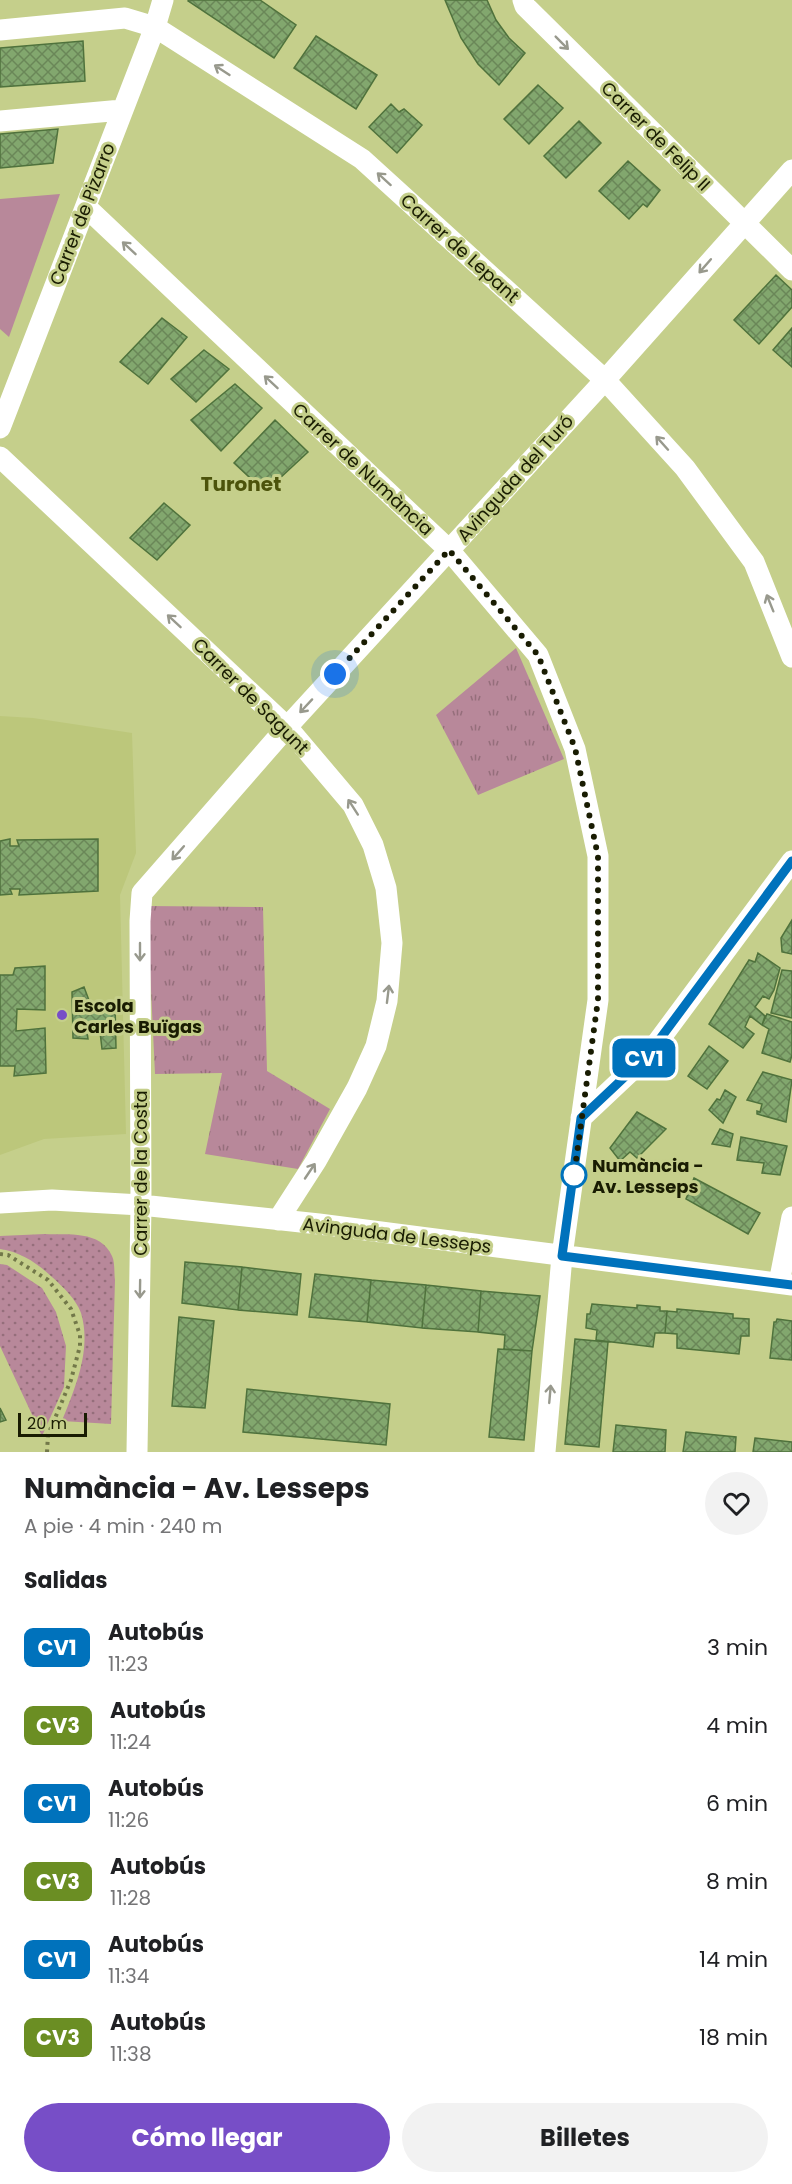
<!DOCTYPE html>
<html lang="es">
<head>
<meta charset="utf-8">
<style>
	body { margin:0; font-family:Poppins,sans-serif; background:#f2f2f2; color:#202124; height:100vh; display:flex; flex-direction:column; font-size:22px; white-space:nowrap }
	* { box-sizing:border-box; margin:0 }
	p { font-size:20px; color:#757577 }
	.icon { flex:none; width:33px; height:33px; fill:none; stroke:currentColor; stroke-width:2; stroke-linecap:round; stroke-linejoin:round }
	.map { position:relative; height:1452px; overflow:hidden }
	.details { display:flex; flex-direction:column; background:#fff; flex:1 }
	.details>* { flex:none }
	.badge { padding:0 12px; border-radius:9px; font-size:21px; line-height:39px }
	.scale { position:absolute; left:18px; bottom:15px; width:69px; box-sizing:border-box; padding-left:6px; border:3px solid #191c02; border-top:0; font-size:16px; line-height:21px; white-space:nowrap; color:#191c02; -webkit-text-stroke:4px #c5cf8b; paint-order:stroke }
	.you { position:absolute; width:30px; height:30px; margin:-15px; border:4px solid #fff; border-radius:50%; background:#1a73e8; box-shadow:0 0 0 9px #1a73e833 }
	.map>.badge { position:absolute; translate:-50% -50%; box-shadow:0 0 0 3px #fff }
	h2 { padding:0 24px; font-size:22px; line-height:54px }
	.round { display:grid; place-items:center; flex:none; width:63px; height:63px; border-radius:32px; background:#f2f2f2 }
	.head { display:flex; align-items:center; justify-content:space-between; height:102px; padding:0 24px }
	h1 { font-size:28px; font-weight:700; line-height:45px }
	.action { display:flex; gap:12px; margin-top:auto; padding:12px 24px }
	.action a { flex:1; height:69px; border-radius:36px; background:#774ec7; color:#fff; font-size:24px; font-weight:700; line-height:69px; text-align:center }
	.action a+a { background:#f2f2f2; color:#202124 }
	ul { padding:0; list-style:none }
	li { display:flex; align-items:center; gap:18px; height:78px; padding:0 24px }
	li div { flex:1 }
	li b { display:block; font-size:22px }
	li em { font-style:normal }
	li .badge { min-width:66px; font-weight:700; text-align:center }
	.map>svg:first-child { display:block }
	.built { fill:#bcc77b }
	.grass { fill:url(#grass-tufts) }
	.park { fill:#b8889a }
	.garden { fill:url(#garden-dots) }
	.building { fill:url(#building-cross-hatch); stroke:#4f723c; stroke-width:1.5 }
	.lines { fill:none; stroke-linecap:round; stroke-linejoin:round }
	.path { stroke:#727849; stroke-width:4; stroke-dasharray:3 4.5; stroke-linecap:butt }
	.street { stroke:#fff; stroke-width:21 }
	.oneway { stroke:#98998d }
	.line-casing { stroke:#fff; stroke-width:14 }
	.line { stroke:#0072bc; stroke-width:9 }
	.walk { stroke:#191c02; stroke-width:6; stroke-dasharray:0 10.8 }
	.poi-dot { fill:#774ec7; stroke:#c5cf8b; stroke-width:2 }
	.stop-dot { fill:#fff; stroke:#0072bc; stroke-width:3 }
	.labels { text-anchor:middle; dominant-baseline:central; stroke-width:6; stroke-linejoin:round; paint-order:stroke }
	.street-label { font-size:18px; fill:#191c02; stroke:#c5cf8b }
	.poi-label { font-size:18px; font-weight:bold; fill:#191c02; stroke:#c5cf8b; text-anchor:start }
	.stop-label { font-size:18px; font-weight:bold; fill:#191c02; stroke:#c5cf8b; text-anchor:start }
	.neighbourhood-label { font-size:20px; font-weight:bold; fill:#4c530b; stroke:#c5cf8b }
</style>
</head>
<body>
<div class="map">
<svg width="792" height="1452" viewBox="0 0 792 1452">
	<defs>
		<pattern id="grass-tufts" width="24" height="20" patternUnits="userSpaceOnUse" patternTransform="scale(1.5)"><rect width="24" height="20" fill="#b8889a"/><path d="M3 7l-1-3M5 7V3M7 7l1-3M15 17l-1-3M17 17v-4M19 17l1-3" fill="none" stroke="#956e7b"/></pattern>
		<pattern id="garden-dots" width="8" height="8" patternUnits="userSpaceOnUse" patternTransform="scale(1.5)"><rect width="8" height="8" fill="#b8889a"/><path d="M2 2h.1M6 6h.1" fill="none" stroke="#956e7b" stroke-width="1.8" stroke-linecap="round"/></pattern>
		<pattern id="building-cross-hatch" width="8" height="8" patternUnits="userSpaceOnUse" patternTransform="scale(1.5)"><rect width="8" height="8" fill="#82a76e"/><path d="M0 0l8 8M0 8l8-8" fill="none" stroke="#6a8758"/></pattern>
	</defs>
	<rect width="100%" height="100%" fill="#c5cf8b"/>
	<path class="built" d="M0,716L33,718L132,733L136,853L120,895L126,1134L44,1139L0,1155Z"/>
	<path class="grass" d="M516,648L564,759L478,795L436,715Z
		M147,906L263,907L267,1071L330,1109L298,1169L205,1154L222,1073L155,1074Z"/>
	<path class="park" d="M60,194L9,337L0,329V199Z"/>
	<path class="garden" d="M45,1234C67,1235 101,1230 112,1256C115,1262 114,1273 115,1280L111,1424L62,1421C75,1388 92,1350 81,1313C76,1299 63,1287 52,1277C37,1263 21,1252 0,1249V1236Z
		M0,1264L7,1265L42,1288L56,1312L66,1346L64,1387L42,1436L0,1346Z"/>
	<path class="building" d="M189,0H260L296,25L274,58L188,1Z
		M445,0H487L496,20L509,38L525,53L499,85L478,64L461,38Z
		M316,36L377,75L356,109L294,68Z
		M83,41L85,81L0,87V48Z
		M538,85L563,108L529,144L504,119Z
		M391,104L399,112L404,109L422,125L397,153L369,127Z
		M579,121L601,143L566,178L544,156Z
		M58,129L53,163L0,168V134Z
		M628,161L660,190L647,207L643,204L629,219L599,191Z
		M776,275L792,290V307L759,344L734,320Z
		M162,318L187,337L148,384L120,362Z
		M792,328V367L773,350Z
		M204,350L229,369L196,402L171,379Z
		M235,384L262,408L221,451L191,420Z
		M275,420L308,452L265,492L234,463Z
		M164,503L190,525L157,560L130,538Z
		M10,839V846H19L17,840L98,839V891L19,895L20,889H10L12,894L0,895V841Z
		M792,920V954L782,952L781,938Z
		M758,953L780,968L774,990L769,999L763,996L755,1007L765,1016L762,1025L750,1016L745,1027L754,1034L743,1048L709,1024L749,960L755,962Z
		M45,966V1010L17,1009L16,1031L45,1028L46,1073L14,1076L15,1066H0V975H13L15,968Z
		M782,970L792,971V1018L771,1013Z
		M84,987L90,1003H115L116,1048L102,1049L100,1032H87L88,1039L73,1038L72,992Z
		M767,1014L792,1022V1055L790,1062L762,1053L769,1029L762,1025Z
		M709,1046L728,1061L707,1089L688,1076Z
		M763,1072L792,1080L786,1122L757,1114V1111L760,1112L762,1104L747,1100Z
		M725,1090L736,1097L723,1123L709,1110L717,1099L720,1100Z
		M637,1112L666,1129L637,1158L630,1152L620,1161L610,1148Z
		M720,1129L733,1134L730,1147L712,1144Z
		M741,1137L787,1146L780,1175L762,1173L764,1163L737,1160Z
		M694,1178L760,1213L748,1234L686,1199Z
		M185,1262L242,1267L238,1310L182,1303Z
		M242,1267L301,1274L297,1315L238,1310Z
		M315,1274L371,1280L367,1322L309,1317Z
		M371,1280L426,1285L422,1328L367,1322Z
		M426,1285L481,1291L478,1332L422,1328Z
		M481,1291L540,1296L532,1351L504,1349L505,1335L478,1332Z
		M592,1304L637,1308V1305L660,1307V1311H667L665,1333H655L653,1347L596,1340L597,1330L586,1328L587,1314H590Z
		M677,1309L733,1314V1318L749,1319V1336H741L739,1354L677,1348V1334L665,1333L667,1311L677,1312Z
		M179,1317L214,1321L205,1408L172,1406Z
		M777,1319L792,1321V1360L770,1358L774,1322H776Z
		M575,1339L608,1342L599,1447L565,1444Z
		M498,1349L532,1351L524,1440L489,1437Z
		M247,1389L390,1404L386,1445L243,1432Z
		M0,1408L6,1420L0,1422Z
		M616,1425L666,1430L665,1452H613Z
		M686,1432L736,1437L735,1452H683Z
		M755,1438L792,1442V1452H753Z"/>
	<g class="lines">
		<path class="path" d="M0,1254L8,1255L48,1280L71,1309L80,1335V1346L71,1380L48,1435L47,1452"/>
		<path class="street" d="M523,0L525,6L792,270
			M0,30L125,18L155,27L362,159L605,380L685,468L754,562L792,657
			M0,121L122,110
			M86,207L449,550L538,655L575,749L598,856V1000L562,1256L545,1452
			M0,428L155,27L163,0
			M0,457L287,727L353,805L373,845L386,888L392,943L387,1001L376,1046L357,1088L316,1161L278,1220
			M581,1118L648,1055L792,861
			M0,1203L52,1200L141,1205L319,1224L792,1285
			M779,1283L792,1217
			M137,1452L141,1205L140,921L142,893L287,727L605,380L792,170"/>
	</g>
	<defs><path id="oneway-shaft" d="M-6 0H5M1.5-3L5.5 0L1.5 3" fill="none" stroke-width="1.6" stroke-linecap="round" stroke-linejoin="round" transform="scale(1.5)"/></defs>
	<g class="oneway">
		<use href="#oneway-shaft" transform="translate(562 43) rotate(45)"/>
		<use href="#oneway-shaft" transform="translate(222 70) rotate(-147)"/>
		<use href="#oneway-shaft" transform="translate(384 179) rotate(-138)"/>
		<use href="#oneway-shaft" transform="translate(129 248) rotate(-137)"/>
		<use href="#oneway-shaft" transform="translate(705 266) rotate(131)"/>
		<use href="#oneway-shaft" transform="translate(271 382) rotate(-137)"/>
		<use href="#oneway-shaft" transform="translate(662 443) rotate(-132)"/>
		<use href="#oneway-shaft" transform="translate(770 603) rotate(-112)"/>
		<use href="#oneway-shaft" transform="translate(174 621) rotate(-137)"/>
		<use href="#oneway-shaft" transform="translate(306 706) rotate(133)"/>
		<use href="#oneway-shaft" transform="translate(353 807) rotate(-123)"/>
		<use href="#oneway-shaft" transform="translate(178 853) rotate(131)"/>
		<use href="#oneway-shaft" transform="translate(140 952) rotate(90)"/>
		<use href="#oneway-shaft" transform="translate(388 994) rotate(-83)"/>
		<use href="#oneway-shaft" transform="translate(310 1171) rotate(-56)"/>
		<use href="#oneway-shaft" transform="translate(140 1289) rotate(91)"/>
		<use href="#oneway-shaft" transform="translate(550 1394) rotate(-85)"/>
	</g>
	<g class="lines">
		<g class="line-casing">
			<path id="line" d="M792,861L648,1055L581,1118L562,1256L792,1285"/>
		</g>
		<use href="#line" class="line"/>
		<path class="walk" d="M335,674L449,550L538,655L575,748L598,856V1000L574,1175"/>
	</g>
	<circle class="poi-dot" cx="62" cy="1015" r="6"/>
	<circle class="stop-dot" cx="574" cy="1175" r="12"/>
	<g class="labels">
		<g class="street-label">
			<text transform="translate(656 136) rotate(45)">Carrer de Felip II</text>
			<text transform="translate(82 214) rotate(-69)">Carrer de Pizarro</text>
			<text transform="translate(460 248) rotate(42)">Carrer de Lepant</text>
			<text transform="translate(363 469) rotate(43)">Carrer de Numància</text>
			<text transform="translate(515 478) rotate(-48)">Avinguda del Turó</text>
			<text transform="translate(251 696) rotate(45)">Carrer de Sagunt</text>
			<text transform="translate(140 1173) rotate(-90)">Carrer de la Costa</text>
			<text transform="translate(397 1235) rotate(7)">Avinguda de Lesseps</text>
		</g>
		<g class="poi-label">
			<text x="74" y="1005">Escola<tspan x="74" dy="21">Carles Buïgas</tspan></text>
		</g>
		<g class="stop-label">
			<text x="592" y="1165">Numància -<tspan x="592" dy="21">Av. Lesseps</tspan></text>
		</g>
		<g class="neighbourhood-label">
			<text x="241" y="484">Turonet</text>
		</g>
	</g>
</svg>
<div class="scale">20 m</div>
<div class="you" style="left:335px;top:674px"></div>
<b class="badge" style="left:644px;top:1058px;background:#0072bc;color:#fff">CV1</b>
</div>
<section class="details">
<div class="head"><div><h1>Numància - Av. Lesseps</h1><p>A pie · 4 min · 240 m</p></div><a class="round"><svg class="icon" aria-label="heart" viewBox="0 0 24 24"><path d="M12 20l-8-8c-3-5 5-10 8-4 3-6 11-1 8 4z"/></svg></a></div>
<h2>Salidas</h2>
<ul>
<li><span class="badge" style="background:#0072bc;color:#fff">CV1</span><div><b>Autobús</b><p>11:23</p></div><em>3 min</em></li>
<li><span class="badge" style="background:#6b8e23;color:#fff">CV3</span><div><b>Autobús</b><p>11:24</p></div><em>4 min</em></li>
<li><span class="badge" style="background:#0072bc;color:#fff">CV1</span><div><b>Autobús</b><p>11:26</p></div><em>6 min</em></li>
<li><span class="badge" style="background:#6b8e23;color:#fff">CV3</span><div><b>Autobús</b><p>11:28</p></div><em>8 min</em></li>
<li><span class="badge" style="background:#0072bc;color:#fff">CV1</span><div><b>Autobús</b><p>11:34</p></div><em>14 min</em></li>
<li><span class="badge" style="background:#6b8e23;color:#fff">CV3</span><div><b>Autobús</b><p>11:38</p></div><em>18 min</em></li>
</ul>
<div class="action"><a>Cómo llegar</a><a>Billetes</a></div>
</section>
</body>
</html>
